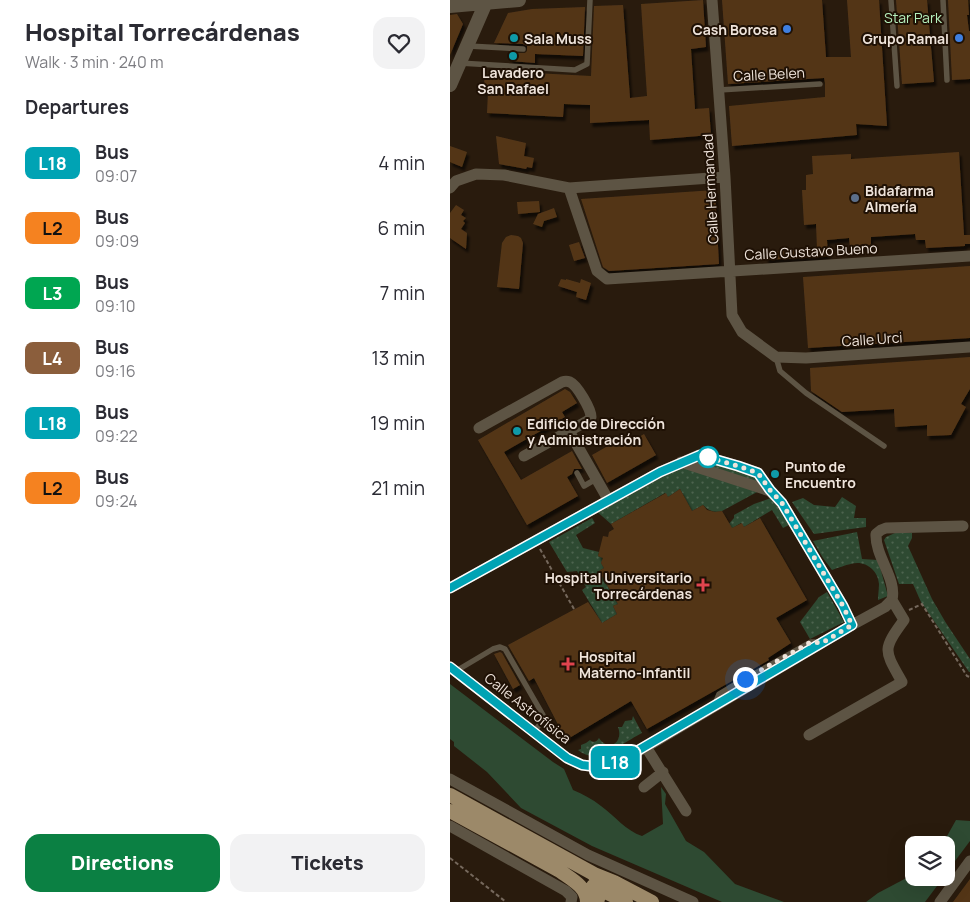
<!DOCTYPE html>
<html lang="en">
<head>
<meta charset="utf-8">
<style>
	body { margin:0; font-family:Manrope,sans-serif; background:#f2f2f3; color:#2b2b33; height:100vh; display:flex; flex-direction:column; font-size:19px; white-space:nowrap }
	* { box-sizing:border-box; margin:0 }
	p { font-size:16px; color:#7c7c81 }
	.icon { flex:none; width:28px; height:28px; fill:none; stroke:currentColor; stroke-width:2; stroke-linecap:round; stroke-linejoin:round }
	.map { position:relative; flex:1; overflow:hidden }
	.panel { display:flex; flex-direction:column; background:#fff; width:450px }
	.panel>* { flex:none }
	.badge { padding:0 10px; border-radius:8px; font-size:18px; line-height:32px }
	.buttons { position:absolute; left:455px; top:836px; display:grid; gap:10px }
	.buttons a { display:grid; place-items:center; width:50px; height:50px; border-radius:10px; background:#fff; box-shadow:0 5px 20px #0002; font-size:25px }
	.you { position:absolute; width:25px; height:25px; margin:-12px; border:4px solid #fff; border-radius:50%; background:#1a73e8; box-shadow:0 0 0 8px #1a73e833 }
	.map>.badge { position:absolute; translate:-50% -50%; box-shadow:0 0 0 2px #fff }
	h2 { padding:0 25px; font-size:19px; line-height:45px }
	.round { display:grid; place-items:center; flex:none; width:52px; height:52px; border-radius:15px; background:#f2f2f3 }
	.head { display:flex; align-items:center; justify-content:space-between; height:85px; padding:0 25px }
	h1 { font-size:24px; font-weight:800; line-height:38px }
	.action { display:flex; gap:10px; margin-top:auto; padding:10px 25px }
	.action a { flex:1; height:58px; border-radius:15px; background:#0b8043; color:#fff; font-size:20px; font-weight:800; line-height:58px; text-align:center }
	.action a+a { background:#f2f2f3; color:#2b2b33 }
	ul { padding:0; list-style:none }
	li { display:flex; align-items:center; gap:15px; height:65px; padding:0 25px }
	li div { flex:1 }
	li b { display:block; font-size:19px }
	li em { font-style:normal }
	li .badge { min-width:55px; font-weight:700; text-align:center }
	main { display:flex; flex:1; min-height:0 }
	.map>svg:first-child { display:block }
	.grass { fill:url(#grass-dots) }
	.park { fill:#2e4a32 }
	.building { fill:#533619; filter:url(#shadow) }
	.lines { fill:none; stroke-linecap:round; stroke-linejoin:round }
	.path { stroke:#75685c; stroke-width:2; stroke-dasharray:4 2.5; stroke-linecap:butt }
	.service { stroke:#5d5444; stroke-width:5.5 }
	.minor { stroke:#5d5444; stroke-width:11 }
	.tertiary { stroke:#5d5444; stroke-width:14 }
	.primary { stroke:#9c8969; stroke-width:14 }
	.line-casing { stroke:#fff; stroke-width:11 }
	.line { stroke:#00a3b4; stroke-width:8 }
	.walk { stroke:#efe4db; stroke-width:5; stroke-dasharray:0 9 }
	.shop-dot { fill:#3f7fe0; stroke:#1f1105; stroke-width:2 }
	.culture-dot { fill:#0f9aa8; stroke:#1f1105; stroke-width:2 }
	.service-dot { fill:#5c6f8a; stroke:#1f1105; stroke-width:2 }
	.stop-dot { fill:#fff; stroke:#00a3b4; stroke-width:2.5 }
	.health-dot { fill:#e0444e; stroke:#1f1105; stroke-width:2 }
	.labels { text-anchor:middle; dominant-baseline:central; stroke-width:4; stroke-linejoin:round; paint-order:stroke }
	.park-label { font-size:14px; fill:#b6f0bd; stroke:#1f1105 }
	.poi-label { font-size:14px; font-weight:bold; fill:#efe4db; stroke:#1f1105; text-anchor:start }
	.street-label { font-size:14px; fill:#efe4db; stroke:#1f1105 }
</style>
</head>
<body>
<main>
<section class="panel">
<div class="head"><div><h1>Hospital Torrecárdenas</h1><p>Walk · 3 min · 240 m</p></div><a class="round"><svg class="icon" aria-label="heart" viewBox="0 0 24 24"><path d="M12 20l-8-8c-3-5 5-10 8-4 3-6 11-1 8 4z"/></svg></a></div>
<h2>Departures</h2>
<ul>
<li><span class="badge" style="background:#00a3b4;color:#fff">L18</span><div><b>Bus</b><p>09:07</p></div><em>4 min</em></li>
<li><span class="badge" style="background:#f58220;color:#111">L2</span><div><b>Bus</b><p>09:09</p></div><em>6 min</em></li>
<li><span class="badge" style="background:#00a651;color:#fff">L3</span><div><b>Bus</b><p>09:10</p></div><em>7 min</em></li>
<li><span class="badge" style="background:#8b5e3c;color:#fff">L4</span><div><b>Bus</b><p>09:16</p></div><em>13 min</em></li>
<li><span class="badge" style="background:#00a3b4;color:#fff">L18</span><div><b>Bus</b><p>09:22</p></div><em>19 min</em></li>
<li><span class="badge" style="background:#f58220;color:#111">L2</span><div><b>Bus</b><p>09:24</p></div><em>21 min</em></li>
</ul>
<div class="action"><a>Directions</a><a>Tickets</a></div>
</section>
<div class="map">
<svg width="520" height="902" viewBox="0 0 520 902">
	<defs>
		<pattern id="grass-dots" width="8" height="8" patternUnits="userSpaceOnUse" patternTransform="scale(1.25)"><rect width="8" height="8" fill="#2e4a32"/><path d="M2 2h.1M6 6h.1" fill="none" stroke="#4d644f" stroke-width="1.8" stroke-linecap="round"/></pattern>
		<filter id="shadow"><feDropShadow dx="2.5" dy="4" stdDeviation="1" flood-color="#0009"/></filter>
	</defs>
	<rect width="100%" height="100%" fill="#291b0d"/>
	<path class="grass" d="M249,455L308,473L309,491L272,511C264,513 259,511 253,505L242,511L230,489L218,497L215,493L161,524L144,509Z
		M392,497L406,506L404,518H416V527L364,534L342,502L353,498L364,505L385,507Z
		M321,498L341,524L333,528L322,510L294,527L291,523L279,530L277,526L284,518V515L304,504Z
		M142,518L145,523L126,535L133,548L149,552L148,556L153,558L151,563L154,568L149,571L168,604L163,606L167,614L152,623L132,590L136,587L127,571L117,572L99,542Z
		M407,532L412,559L428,560L438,596L428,600C428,595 429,589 429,584C428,570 415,560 401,564C395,565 388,568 382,570L373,558L363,541Z
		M445,533H462V538L458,546L482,599L496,623L520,659V672H519L471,602L463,584H449L434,540L436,537Z
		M377,592L394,622L360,639L350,622L369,597Z
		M183,716L192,733C180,739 156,756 144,756C138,756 133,754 128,750L131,749V745L136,743L140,740C143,743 147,742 149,738C158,752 174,743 168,727H172L175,721L182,720Z"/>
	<path class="park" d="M0,684L103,762L114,769L123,790C133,794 142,799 151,806C165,816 176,831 192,836L213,824L211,787L216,794L215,804L236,841L254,852L285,884L334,902H272L142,846L71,808L37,772L4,746V742L0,739Z
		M506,820L520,821V841L496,873V845H492Z
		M464,874V878H493L475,902H416L428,893Z"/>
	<path class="building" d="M253,0L256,47L241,49L245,109L259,108L261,135L200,140L199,120L140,123V105L114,104L113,117L37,113L38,92H33L35,75L45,76V71L141,76L144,6L173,5L180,98L197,96L191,4Z
		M272,0H372L376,57H401L397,0H429L437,126L406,124L407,135L282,146L279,106L375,97V83L374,78L278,84Z
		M446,0H477L484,82L452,84Z
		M498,0H518L519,15H517L519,31H520V79L502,80Z
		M135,7L133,56L85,54V63L60,61V53H75L77,51V46L73,44L44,43L58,13L82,9Z
		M7,14L13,24L0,55V15Z
		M46,136L76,143L74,156L84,158L82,168L77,167L76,169L49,164Z
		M0,146L17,152L12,167L0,162Z
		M509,152L514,235H520V244H515V246L476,248L475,240H466L465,234L421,237V247L400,248L399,238L377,240L378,256L316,260L315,252L367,249L366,224L354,225L352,190H356V175L363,174L362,156L401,154V159Z
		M265,190L269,264L159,271L153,267L131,199Z
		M89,201L90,212L68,214L67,202Z
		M6,205L14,210L11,215L16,218L13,221L15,223L11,229L17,233L16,249L0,238V213Z
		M104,208L107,217L94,221L92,227L83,224L88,214Z
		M61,235L68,236L71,238L73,243L69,289L47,287L52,243L56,237Z
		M129,242L135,258L124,261L119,245Z
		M520,266V338L358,348L353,277Z
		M111,279L116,280V279L130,283L131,279L141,283L136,300L126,297L127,292L108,286Z
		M520,357V389L511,404L516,407L501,435L477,436V425L445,427L444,409L392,412L361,391L360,368Z
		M115,389L120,392L127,403L112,412L115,417L54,452L71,480L122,451L132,469H124L122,474L117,477L128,496L77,525L28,440Z
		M179,434L184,440L194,434L206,455L157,483L142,455Z
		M230,489L242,511L253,505L257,510L265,512L272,511L282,528L292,523L294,527L310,518L357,600L326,618L341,643L318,658L319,660L197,729L181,701L116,740L84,678L79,681L58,645L138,602L152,623L167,614L163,606L168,604L149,571L154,568L151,563L153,558L148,556L153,536L158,537L159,532L164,529L161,524L216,493L218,497Z
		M50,652L52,653L70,685L63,689L44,654Z
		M520,879V902H503Z"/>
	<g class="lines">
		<path class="path" d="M90,549L124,609
			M459,610L472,604L517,676L520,677
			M0,858L56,902"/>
		<path class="service" d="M441,0L447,86
			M493,0L497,80
			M18,46L73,49
			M9,63L125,70L137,64L140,0
			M269,90L370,84
			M326,357L330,371L356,393L434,446
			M127,473L134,486L146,479
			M6,671L43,649L50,647L55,649L93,715L89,725L84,732
			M265,704L269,694L279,688L361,642H370"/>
		<path class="minor" d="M262,0L275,177L282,315L292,332L326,357L356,358L520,347
			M0,188L6,181L26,174L54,175L119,188L275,177
			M119,188L147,271L157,279L520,256
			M29,428L112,382C115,381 117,381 120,382C127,385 141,409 141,417L139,420L74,456
			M119,431L159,501
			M231,462L320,491
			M0,588L210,472L249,455L288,466L308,473L320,491L332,503L393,606L402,625
			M0,667L117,758L132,765L148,767L158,765L171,760L196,747L402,625L435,607L442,600
			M359,735L452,682C434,650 432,650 454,620L442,600C447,578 425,557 426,534L431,530L436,528L513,526
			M196,747L236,811
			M0,779L138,855L243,902
			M194,787L213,772
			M0,826L116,891L122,897L121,902
			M490,902L520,861"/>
		<path class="tertiary" d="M0,6L69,0
			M0,85L37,0"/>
		<path class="primary" d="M0,795L144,874C149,884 151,892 147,902
			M0,811L110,871C121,879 137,887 137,902
			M144,874L164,882L202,902
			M143,886L176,902"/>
	</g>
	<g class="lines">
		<g class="line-casing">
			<path id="line" d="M0,588L210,472L250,455L288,466L308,473L320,490L332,503L393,606L402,625L182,754L158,765L148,767L132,765L117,758L0,667"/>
		</g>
		<use href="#line" class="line"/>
		<path class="walk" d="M258,457L250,455L288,466L308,473L320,490L332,503L393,606L402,625L372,643L361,642L295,679"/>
	</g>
	<g class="shop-dot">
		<circle cx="337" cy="29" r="5"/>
		<circle cx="509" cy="38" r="5"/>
	</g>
	<g class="culture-dot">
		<circle cx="64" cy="38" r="5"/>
		<circle cx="63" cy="56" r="5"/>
		<circle cx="67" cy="431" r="5"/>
		<circle cx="325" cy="474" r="5"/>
	</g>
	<circle class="service-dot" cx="405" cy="198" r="5"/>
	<circle class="stop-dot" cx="258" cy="457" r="10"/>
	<g class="health-dot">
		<path d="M250.5 577.5h5v5h5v5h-5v5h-5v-5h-5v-5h5z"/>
		<path d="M115.5 656.5h5v5h5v5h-5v5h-5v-5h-5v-5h5z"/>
	</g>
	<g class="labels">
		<g class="park-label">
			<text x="463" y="17">Star Park</text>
		</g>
		<g class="poi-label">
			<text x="327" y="29" text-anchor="end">Cash Borosa</text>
			<text x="74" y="38">Sala Muss</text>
			<text x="499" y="38" text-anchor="end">Grupo Ramal</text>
			<text x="63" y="72" text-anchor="middle">Lavadero<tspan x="63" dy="16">San Rafael</tspan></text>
			<text x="415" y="190">Bidafarma<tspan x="415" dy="16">Almería</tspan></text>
			<text x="77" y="423">Edificio de Dirección<tspan x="77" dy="16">y Administración</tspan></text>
			<text x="335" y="466">Punto de<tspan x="335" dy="16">Encuentro</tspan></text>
			<text x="242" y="577" text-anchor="end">Hospital Universitario<tspan x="242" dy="16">Torrecárdenas</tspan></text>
			<text x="129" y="656">Hospital<tspan x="129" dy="16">Materno-Infantil</tspan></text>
		</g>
		<g class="street-label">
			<text transform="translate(319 74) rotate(-3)">Calle Belen</text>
			<text transform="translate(260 189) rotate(-93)">Calle Hermandad</text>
			<text transform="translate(361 251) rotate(-3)">Calle Gustavo Bueno</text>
			<text transform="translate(422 339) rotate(-4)">Calle Urci</text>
			<text transform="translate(78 708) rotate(38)">Calle Astrofísica</text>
		</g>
	</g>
</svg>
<div class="buttons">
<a><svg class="icon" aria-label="layers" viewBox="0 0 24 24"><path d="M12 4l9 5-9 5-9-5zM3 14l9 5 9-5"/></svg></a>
</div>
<div class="you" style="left:295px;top:679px"></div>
<b class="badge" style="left:165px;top:762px;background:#00a3b4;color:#fff">L18</b>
</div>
</main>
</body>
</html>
